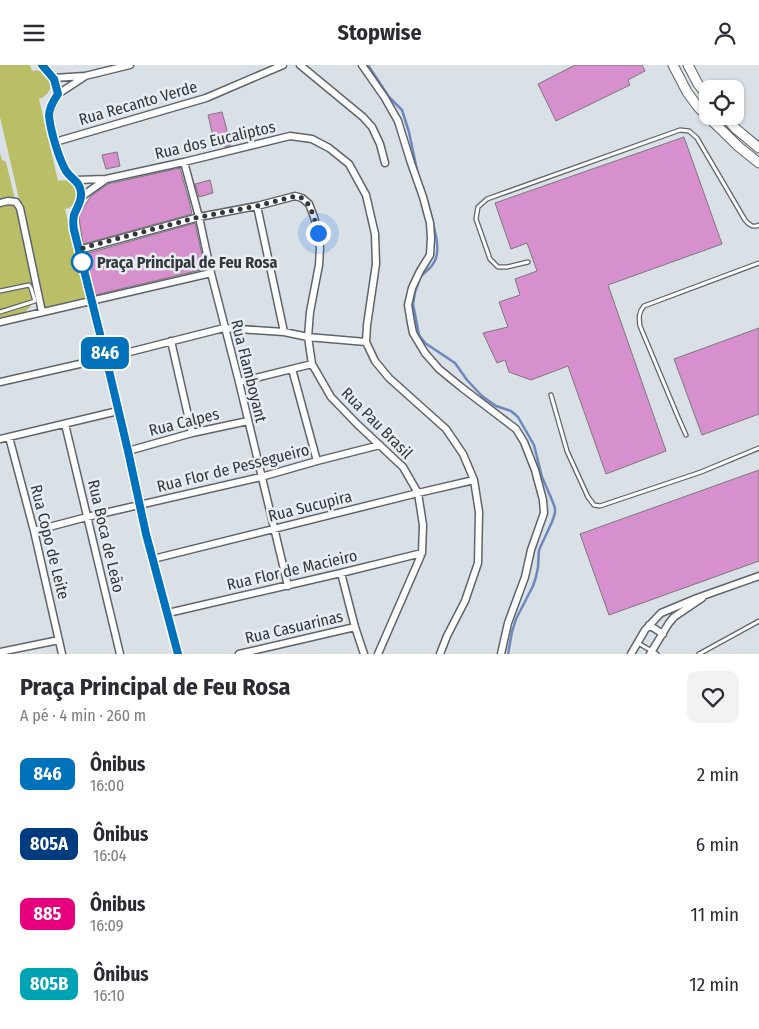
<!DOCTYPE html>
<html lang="pt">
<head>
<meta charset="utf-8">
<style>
	body { margin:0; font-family:"Fira Sans Condensed",sans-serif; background:#f2f2f3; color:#2b2b33; height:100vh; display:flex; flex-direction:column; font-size:19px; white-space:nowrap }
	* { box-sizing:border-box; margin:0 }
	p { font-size:16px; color:#7c7c81 }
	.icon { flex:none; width:28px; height:28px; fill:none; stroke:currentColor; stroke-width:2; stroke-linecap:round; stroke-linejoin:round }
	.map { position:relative; height:589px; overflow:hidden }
	.sheet { display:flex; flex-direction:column; background:#fff; flex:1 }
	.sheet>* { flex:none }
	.badge { padding:0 10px; border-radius:8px; font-size:18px; line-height:32px }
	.buttons { position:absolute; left:699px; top:15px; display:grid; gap:10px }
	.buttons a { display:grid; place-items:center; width:45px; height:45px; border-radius:10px; background:#fff; box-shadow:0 1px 4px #0004; font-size:25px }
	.you { position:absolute; width:25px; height:25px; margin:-12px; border:4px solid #fff; border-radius:50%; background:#1a73e8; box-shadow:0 0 0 8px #1a73e833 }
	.map>.badge { position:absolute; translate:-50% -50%; box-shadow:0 0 0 2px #fff }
	.round { display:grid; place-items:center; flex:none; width:52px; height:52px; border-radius:10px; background:#f2f2f3 }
	.overview { display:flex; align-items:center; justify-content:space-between; height:85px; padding:0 20px }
	h1 { font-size:24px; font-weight:700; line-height:38px }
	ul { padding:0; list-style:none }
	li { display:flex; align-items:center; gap:15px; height:70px; padding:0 20px }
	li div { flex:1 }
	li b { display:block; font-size:19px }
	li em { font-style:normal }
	li .badge { min-width:55px; font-weight:700; text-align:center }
	header { display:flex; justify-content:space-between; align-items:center; height:65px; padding:0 20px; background:#fff; font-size:22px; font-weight:700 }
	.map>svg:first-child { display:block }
	.green { fill:#b9be67 }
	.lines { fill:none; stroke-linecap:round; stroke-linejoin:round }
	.stream { stroke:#6e88bd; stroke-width:2.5 }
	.building { fill:#d690cd; stroke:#7e777d }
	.service-casing { stroke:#5e6469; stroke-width:5.5 }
	.minor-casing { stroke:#5e6469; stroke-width:9 }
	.secondary-casing { stroke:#5e6469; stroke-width:11 }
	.service { stroke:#fff; stroke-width:3 }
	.minor { stroke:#fff; stroke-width:6 }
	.secondary { stroke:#fff; stroke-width:9 }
	.line-casing { stroke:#fff; stroke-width:11 }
	.line { stroke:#0072bc; stroke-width:8 }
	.walk { stroke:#343739; stroke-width:5; stroke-dasharray:0 9 }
	.stop-dot { fill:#fff; stroke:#0072bc; stroke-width:2.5 }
	.labels { text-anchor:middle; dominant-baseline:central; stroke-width:5; stroke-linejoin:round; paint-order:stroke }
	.street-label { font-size:16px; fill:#343739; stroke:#e6edf3 }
	.stop-label { font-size:16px; font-weight:bold; fill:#343739; stroke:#e6edf3; text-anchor:start }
</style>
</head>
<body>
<header><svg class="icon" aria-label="menu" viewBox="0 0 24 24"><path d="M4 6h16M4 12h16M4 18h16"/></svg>Stopwise<svg class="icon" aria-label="person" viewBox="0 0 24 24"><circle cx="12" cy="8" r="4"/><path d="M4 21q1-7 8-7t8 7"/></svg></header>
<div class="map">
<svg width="759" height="589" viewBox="0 0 759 589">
	<rect width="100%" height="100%" fill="#d9e0e6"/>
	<path class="green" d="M0,0H30L32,6C53,2 58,27 39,34L58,116C83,112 86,139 65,144L87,236L45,246L0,52Z
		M0,88L2,95L6,97L36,222C33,249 24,248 0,254Z"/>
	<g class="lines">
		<path class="stream" d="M368,0L389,32L402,45L409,67L418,110
			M423,122L432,153
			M421,211C425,207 430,204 433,199C441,188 436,171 433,158
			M419,216L415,227L413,239L419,270L425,278L455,298L467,315L482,331L496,341L511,346L518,352L534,380L542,412L552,435L555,443V448L552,457L539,485L538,502L536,512L533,521L516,554L512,567L508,589"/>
	</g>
	<path class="building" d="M575,0H642L645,6L628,15L630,20L556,56L538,19Z
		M222,47L231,80L225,82L223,72L214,75L208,50Z
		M684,72L722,179L608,220L666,386L606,409L568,301L531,315L509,307L505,295L497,298L483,268L508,262L499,237L520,230L515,214L537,206L527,178L511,184L495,138Z
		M117,87L120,101L106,104L102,90Z
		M180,103L189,136L192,149L83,179L79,153L80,148L91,131L108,119Z
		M210,115L213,128L199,132L195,119Z
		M195,158L205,204L95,230L85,189Z
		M759,263V349L702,370L674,294Z
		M759,405V496L609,550L580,469Z"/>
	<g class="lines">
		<g class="service-casing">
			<path id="service" d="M528,197L507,202H498L490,194L476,154L478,142L487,134L680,65L689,66L697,73L745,155C749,160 753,163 759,160
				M0,226L29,220L31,223L35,236
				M0,247L35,236
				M551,330L567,386L588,432L594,440L600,441L701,407L759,383
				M686,370L678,352L640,261C639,253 638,248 644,241L759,198
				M638,578L657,589
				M699,589L759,556"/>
		</g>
		<g class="minor-casing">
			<path id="minor" d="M42,0C49,8 60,18 57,30C55,36 51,41 50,48C49,56 52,66 54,74C56,85 60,98 67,107C72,115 80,116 81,128C82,136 76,143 74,150C73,155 73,160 74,165L106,293L128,386L146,469L178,589
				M300,0L363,52L372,62L380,79L385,98
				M362,0L385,33L398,56L411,98L423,132L430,158L431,173L430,190L420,206L412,223L408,240L411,258L413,268L425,288L439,304L461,322L516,364L524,377L535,405L543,435L544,448L531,485L525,512L508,558L501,589
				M53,13L85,11L130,0
				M58,29L84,12
				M55,77L206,33L283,0
				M184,97L199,152L211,208L239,317L288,521
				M76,115L106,114L184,97L290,71L312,74L329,83L349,99L366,130L375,169L376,199L367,260L366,277L375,296L389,313L446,364L463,389L474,415L479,447L478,498L465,536L447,571L440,589
				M81,132L105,115
				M0,138L8,136L16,137L20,143L42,247
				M257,141L284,267
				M79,185L199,152L257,141L295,131L302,133L309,139L314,152L318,168L320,183L319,200L310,247L308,272L312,299L331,332L357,359L403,402L418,428L423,460L422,488L378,589
				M0,257L211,208
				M171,276L192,368
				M292,304L317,396
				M0,317L106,293L224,263L284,267L308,272L366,277
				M239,317L312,299
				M65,359L120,589
				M9,372L34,466L62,589
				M0,374L118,346
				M128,386L192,368L248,356
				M34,466L87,452L261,412L317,396L380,380
				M153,494L418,428L474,415
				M341,508L355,562L364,589
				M168,548L341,508L422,488
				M649,560L663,569
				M0,587L59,575
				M239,589L355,562
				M631,589L645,565L661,548L697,533L759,511
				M650,589L669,558L674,552L702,533"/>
		</g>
		<g class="secondary-casing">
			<path id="secondary" d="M673,0L687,27L698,42L739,82L759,98
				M688,0L698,19L708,31
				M724,51L735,63L759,83"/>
		</g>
		<use href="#service" class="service"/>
		<use href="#minor" class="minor"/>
		<use href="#secondary" class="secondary"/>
	</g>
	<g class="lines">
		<g class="line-casing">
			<path id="line" d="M42,0L54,14L58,29C54,35 49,43 49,50C50,65 59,94 66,106C72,115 80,116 81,128C82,136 77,142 74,150C73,155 73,160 74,165L106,293L128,386L146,469L178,589"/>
		</g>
		<use href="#line" class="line"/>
		<path class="walk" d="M82,197L83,202L79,185L86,182L199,152L257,141L296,131L302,133L309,140L314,152L318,168"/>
	</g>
	<circle class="stop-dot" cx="82" cy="197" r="10"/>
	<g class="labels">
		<g class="street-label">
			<text transform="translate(138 38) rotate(-16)">Rua Recanto Verde</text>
			<text transform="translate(215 75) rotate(-13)">Rua dos Eucaliptos</text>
			<text transform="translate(249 306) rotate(76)">Rua Flamboyant</text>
			<text transform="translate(184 357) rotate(-14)">Rua Calpes</text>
			<text transform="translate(377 358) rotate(45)">Rua Pau Brasil</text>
			<text transform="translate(233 403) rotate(-14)">Rua Flor de Pessegueiro</text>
			<text transform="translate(310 441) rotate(-14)">Rua Sucupira</text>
			<text transform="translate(106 471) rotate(77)">Rua Boca de Leão</text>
			<text transform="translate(50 477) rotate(76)">Rua Copo de Leite</text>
			<text transform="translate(292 505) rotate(-13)">Rua Flor de Macieiro</text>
			<text transform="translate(294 562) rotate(-13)">Rua Casuarinas</text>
		</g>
		<g class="stop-label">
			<text x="97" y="197">Praça Principal de Feu Rosa</text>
		</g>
	</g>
</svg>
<div class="buttons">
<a><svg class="icon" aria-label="locate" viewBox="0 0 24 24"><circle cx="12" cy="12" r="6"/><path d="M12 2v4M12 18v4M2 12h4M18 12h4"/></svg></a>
</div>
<div class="you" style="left:318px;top:168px"></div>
<b class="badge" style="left:105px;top:288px;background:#0072bc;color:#fff">846</b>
</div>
<section class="sheet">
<div class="overview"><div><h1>Praça Principal de Feu Rosa</h1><p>A pé · 4 min · 260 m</p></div><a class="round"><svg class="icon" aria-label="heart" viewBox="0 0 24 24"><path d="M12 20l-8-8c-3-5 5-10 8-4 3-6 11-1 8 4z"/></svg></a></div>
<ul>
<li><span class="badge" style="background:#0072bc;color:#fff">846</span><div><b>Ônibus</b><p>16:00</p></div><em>2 min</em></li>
<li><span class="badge" style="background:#003b80;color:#fff">805A</span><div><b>Ônibus</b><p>16:04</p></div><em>6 min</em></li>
<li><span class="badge" style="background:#e6007e;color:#fff">885</span><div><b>Ônibus</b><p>16:09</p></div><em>11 min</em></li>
<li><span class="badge" style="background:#00a3b4;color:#fff">805B</span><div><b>Ônibus</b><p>16:10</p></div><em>12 min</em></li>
</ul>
</section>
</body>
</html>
